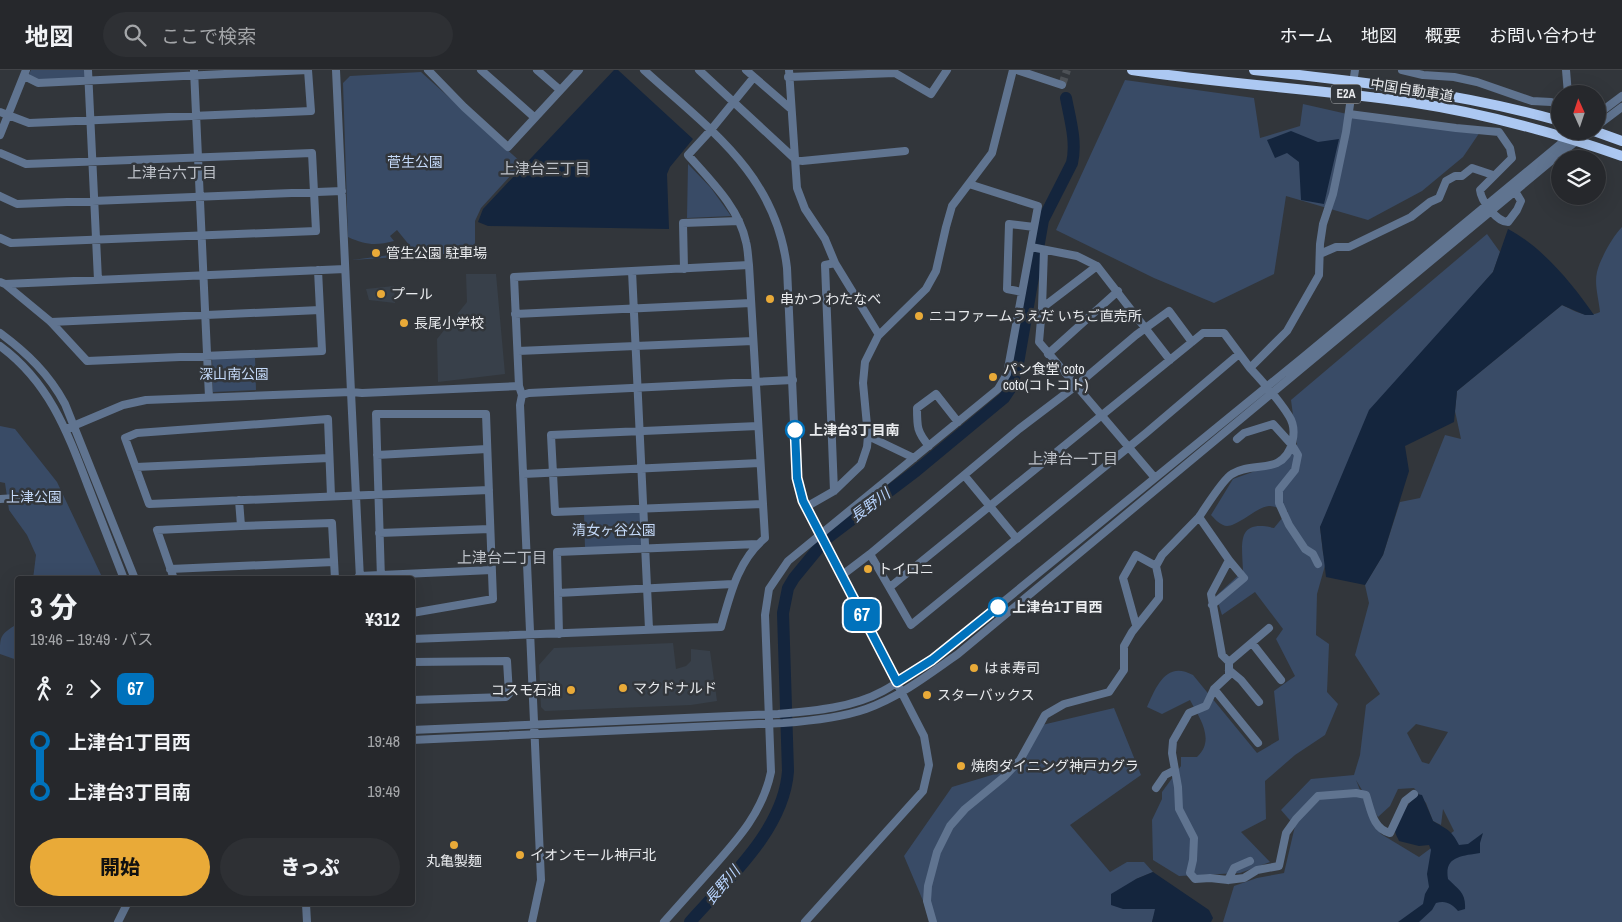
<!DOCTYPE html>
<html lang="ja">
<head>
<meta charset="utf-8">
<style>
	body { margin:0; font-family:"Archivo Narrow","Noto Sans JP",sans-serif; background:#2e3034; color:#f1f3f6; height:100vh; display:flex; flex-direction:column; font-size:19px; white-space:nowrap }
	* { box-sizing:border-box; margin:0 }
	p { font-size:16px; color:#a4a6a9 }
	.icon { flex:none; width:28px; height:28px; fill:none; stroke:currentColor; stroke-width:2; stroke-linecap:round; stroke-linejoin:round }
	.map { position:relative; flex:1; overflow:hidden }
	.drawer { position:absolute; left:15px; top:506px; width:400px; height:330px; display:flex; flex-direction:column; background:#26282c; border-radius:5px; box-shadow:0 5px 20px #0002,0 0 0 1px #424448 }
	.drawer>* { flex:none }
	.badge { padding:0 10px; border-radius:8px; font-size:18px; line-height:32px }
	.needle { width:32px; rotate:357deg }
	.controls { position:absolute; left:1551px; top:15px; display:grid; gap:10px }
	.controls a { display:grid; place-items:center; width:55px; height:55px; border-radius:50%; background:#26282c; box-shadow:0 5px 20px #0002,0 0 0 1px #424448; font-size:25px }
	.map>.badge { position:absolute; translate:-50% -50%; box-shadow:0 0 0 2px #fff }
	.legs { display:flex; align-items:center; gap:8px; height:55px; padding:0 15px; font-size:16px }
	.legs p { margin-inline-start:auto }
	.summary { display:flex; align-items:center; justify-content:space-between; height:85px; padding:0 15px }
	h1 { font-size:28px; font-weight:800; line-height:38px }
	.button { display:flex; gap:10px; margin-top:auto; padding:10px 15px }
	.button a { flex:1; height:58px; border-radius:30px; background:#e9aa38; color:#111; font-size:20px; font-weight:800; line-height:58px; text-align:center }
	.button a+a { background:#2e3034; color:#f1f3f6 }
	ul { padding:0 15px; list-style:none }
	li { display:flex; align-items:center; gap:18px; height:50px; font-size:19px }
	li i { display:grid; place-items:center; width:8px; height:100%; margin:0 6px; background:currentColor }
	li i::after { content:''; width:12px; height:12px; margin:-6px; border:4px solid; border-radius:50%; background:#26282c }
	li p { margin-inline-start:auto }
	li:first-child i { background:linear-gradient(#0000 50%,currentColor 0) }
	li:last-child i { background:linear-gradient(currentColor 50%,#0000 0) }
	header { display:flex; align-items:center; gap:30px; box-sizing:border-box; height:70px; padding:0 25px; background:#26282c; border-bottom:1px solid #424448 }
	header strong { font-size:24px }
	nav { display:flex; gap:28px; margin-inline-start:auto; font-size:18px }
	.search { width:350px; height:45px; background:#2e3034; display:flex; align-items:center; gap:12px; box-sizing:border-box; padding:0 18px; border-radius:28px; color:#a4a6a9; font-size:19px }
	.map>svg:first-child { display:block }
	.built { fill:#38404a }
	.green { fill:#394b66; fill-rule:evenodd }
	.water { fill:#14253d }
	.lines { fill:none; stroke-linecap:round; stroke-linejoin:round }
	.river { stroke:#14253d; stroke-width:12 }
	.minor-tunnel { stroke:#4d5156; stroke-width:8; stroke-dasharray:8 4; stroke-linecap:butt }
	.minor { stroke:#607490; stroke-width:8 }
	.highway { stroke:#acc8f2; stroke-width:10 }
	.line-1-casing { stroke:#fff; stroke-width:11 }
	.line-1 { stroke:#0072bc; stroke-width:8 }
	.poi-dot { fill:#e9aa38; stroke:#32363b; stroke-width:2 }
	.stop-1-dot { fill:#fff; stroke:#0072bc; stroke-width:2.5 }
	.labels { text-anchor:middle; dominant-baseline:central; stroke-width:5; stroke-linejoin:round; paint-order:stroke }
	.shield { fill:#32363b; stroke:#b2b5b8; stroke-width:1 }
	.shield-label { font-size:12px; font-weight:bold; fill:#e9ebee }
	.street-label { font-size:14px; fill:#e9ebee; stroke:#32363b }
	.park-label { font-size:14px; fill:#c4d9f8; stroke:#32363b }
	.poi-label { font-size:14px; fill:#e9ebee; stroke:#32363b; text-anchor:start }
	.stop-label { font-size:14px; font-weight:bold; fill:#e9ebee; stroke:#32363b; text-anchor:start }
	.neighbourhood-label { font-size:15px; fill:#bec2c9; stroke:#32363b }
	.water-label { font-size:15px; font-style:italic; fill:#b8d4fe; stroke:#32363b }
</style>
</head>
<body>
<header>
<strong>地図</strong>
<div class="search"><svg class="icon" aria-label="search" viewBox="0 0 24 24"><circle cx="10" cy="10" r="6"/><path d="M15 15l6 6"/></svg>ここで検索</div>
<nav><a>ホーム</a><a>地図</a><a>概要</a><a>お問い合わせ</a></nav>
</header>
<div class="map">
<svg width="1622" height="852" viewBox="0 0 1622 852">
	<rect width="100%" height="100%" fill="#32363b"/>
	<path class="built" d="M466,204H496L505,304L438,312L437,269L467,232Z
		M394,216L395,233L369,230L366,219Z
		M673,573L676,599L686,596L691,591V579L710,581L717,631L691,635L545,641L541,637L539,595L554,578Z"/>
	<path class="green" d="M31,0H85V7L83,9C68,10 39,15 29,4Z
		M421,2L522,93L481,138L475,151V182L352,190L398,184L410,176L397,160L390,166L394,171C376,176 365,175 348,167L343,13L350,6Z
		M1125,10L1254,28L1260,68L1300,56L1303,34L1387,53L1480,62L1463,87L1422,121L1368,150L1286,126L1274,204L1214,233L1154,208L1056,160Z
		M688,94L711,118L731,146L687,148Z
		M1622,157V852H1223L1234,816L1257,808L1284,803L1295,756L1281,740L1311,709L1354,705L1360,685L1366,635L1380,624L1355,585L1369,533L1365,515L1383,485L1400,432L1420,428L1445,365L1461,369L1455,341L1457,321L1562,235C1575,241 1586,249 1600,242C1599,230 1594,214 1597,202C1600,189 1613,166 1622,157ZM1416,654L1448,662L1429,694L1422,692L1407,663ZM1356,710L1378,747L1390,736L1398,719L1414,718L1426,733L1433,751L1441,755L1443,739L1454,761L1419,787L1381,764L1372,750Z
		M1487,164L1500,182L1493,202L1443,259L1320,457L1323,483L1326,492L1317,524L1316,565L1329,574L1327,622L1338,634L1325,665L1295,685L1265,711L1266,749L1241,762L1270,792L1240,803L1179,806L1153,790L1152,750L1162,729V722L1181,696V687H1197C1216,670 1199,647 1190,630L1162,644L1147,637C1156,617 1166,590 1193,605L1257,683L1279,670L1274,621L1295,606L1276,569L1283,559L1255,522L1222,545L1216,526L1243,501C1242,473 1236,449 1274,458L1288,441C1283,440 1275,436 1269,436C1255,437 1234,461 1223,455C1218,453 1214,448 1211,445L1233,409L1258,400L1280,395L1297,375L1291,330Z
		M255,286L256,320L213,322L212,288Z
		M0,356L15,359L57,412L103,509H33L36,485L27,465L9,440L5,413L0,412Z
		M642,441L643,476L585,478L584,443Z
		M17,544V590L0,584C0,567 0,565 14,556Z
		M1114,638L1141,705L1070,755L1110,802L1127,792H1144L1153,802L1136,809L1123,839H1156L1152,852H932L904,786L952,717L1015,698L1042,655Z"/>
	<path class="water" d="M614,0H618L693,69L670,97L667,104L669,159L488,156L478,152L483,139Z
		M1291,61L1318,72L1339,69L1324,134L1301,130L1299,92L1287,83L1275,88L1267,70Z
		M1508,159C1541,176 1573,214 1594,245H1585L1562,235L1457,321L1454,352L1405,376L1409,401L1383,485L1365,515L1326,507L1320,457L1369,340L1493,202Z
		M1417,724L1422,725L1433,751C1446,759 1451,759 1459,775L1468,774L1483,763L1480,773V783C1462,786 1444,786 1448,809C1459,820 1466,823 1465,839L1458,841C1452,834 1446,830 1436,833L1432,840L1419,852H1398L1423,834L1425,824L1429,817L1427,804L1431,780L1429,775L1419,776L1399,771C1398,768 1395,764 1395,760C1397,747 1409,734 1417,724Z
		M1153,802L1209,840L1213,848L1211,852H1152L1155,839H1123L1111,835V824L1136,809Z"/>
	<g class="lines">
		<path class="river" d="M690,852C727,810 784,760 788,701L783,543L788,518L794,508L826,469L916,401L1004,328L1010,319L1017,299L1043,150L1072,93C1077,72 1070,49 1066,28"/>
		<path class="minor-tunnel" d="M1062,15L1067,0"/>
		<path class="minor" d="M88,0L98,210
			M194,0L209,327
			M428,0L464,37L508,77L579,0
			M481,0L534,47
			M537,0L560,20
			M644,0C709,59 776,104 787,198L796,398L799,419L806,437L924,666L929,695L923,721L805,852
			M699,0L795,89L802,91L905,81
			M789,0L797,118L805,139L825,169L835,193L879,265
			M1017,0L1062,15
			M1402,0L1423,5L1454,7L1477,12L1532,31L1551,32L1560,35
			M1566,0L1568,24
			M24,6L38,13L308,0
			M754,7L791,39
			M788,7L895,3L931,24L947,0
			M0,42L29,53L311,41L308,0
			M1349,44L1456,58L1499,62L1510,78L1512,88L1480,120C1481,131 1497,152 1508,152L1517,140L1521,131L1515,121
			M1598,44L1622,26
			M1598,55L1622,37
			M0,65L26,0
			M0,83L26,94L312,83L316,161L11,173L0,168
			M0,126L17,134L342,121
			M1031,177L1077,186L1097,196L1170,290
			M1320,184L1336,177H1349L1411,147L1430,132L1439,128L1446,111L1455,106H1462L1472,98L1493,105
			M1097,196L1042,238L1039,272L1155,408
			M684,199L683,153L739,151
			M632,201L649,559
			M0,212L5,214L345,199
			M5,214L51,252L87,291L322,281L318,200
			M1022,222L1007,219L1009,154L1034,157
			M1042,238L1044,180
			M515,244L751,233
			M51,252L320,240
			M0,263C27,283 49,304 65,334L135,509
			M0,276C49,312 67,361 88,416C100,447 112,478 124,509
			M518,281L753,271
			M1048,284L1118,221
			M1239,284L1146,363L911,555L870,484L1019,359L1077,315L1136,265L1169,241L1192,272L1203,263H1224L1250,298
			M522,325L529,323L793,310
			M758,356L551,365L555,442L763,434
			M66,359L123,335L146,330L351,322L336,0
			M868,366L914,388
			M1237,369L1244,363L1273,354L1292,375L1298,385L1295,400L1279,420V433L1289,455L1305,479L1313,484L1318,494
			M929,376C917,362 917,357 917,338L936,324L958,352
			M377,385L487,379
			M136,397L329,388
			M523,404L760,393
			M964,405L1017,469
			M834,421L825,195L835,193
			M331,426L328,349L137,363L125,368L149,434L489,420
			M0,429L17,428
			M806,437L834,421L861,395L867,377L868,366L863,313L865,292L878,266L926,219L936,201L946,157L952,136L992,83L1013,0
			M241,456L332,453L335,509
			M379,463L490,459
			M1229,490L1211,524L1222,585L1229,592V605L1214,619L1206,636L1189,643L1173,671L1172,683L1178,717L1179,739L1194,768L1193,790L1190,803L1195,809L1210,808L1228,810L1244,808L1257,800L1279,796L1286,763L1296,749L1318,726L1356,723L1366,725C1371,740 1373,759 1390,763L1405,731L1414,724
			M170,499L334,492
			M359,506L492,500
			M841,506L870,484
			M174,509L157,460L241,456L239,430
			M360,509L351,322L362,323L519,316
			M381,509L376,344H486L493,529L412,543
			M890,517L1192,272
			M558,523L733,514
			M1212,535L1244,508L1229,490L1199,447C1206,437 1223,409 1232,404C1247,395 1262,399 1277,393C1293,385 1298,360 1289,346C1279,330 1263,312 1250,298L1287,261L1319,205L1320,174L1323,154L1333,124L1346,62L1355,0
			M1136,555L1123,508L1136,485L1156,496
			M559,564L557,482L758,474
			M412,569L721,557C730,525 738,490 765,468L749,195C748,188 748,179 746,172C739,138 711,111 688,85L710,61L754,7L746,0
			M1252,573L1281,610
			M412,592L507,591L509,624L506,627L412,630
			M1229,592L1269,558
			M1229,600L1241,610L1259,632
			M1214,619L1258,673
			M412,660L778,644C813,641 852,638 883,621C900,612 915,600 932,590L1302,288L1576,61
			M412,670L783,653C811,651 840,648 866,639C900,627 929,604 958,584L1550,92L1589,61
			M1156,718L1165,705L1175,700
			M1228,810L1234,798L1250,791
			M306,834L307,852
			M118,852L127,834
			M532,852L541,810L520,335L522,325L519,316L514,207L749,195
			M664,852C680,834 697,815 713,797C739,768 763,741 771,702L765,545L769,519L788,491L998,319L1007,304L1038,136L969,114
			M933,852L927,831L928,816L937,782L950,756L965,739L1004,707L1020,690L1045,645L1064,634L1109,622L1124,600V576L1132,562L1159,528V510L1156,496L1162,485L1199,447"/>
		<path class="highway" d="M1132,0C1224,14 1318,19 1410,32C1482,43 1553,62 1622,86
			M1254,0C1357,11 1460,23 1560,51
			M1594,61L1622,71"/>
	</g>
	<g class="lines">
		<g class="line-1-casing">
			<path id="line-1" d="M795,360L797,408L803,431L897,612L932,590L998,537"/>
		</g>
		<use href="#line-1" class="line-1"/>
	</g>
	<g class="poi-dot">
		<circle cx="376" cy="183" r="5"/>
		<circle cx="381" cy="224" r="5"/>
		<circle cx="770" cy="229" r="5"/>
		<circle cx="919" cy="246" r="5"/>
		<circle cx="404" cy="253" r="5"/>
		<circle cx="993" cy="307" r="5"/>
		<circle cx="868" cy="499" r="5"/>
		<circle cx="974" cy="598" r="5"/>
		<circle cx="623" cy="618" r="5"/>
		<circle cx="571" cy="620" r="5"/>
		<circle cx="927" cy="625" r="5"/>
		<circle cx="961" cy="696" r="5"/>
		<circle cx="454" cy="775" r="5"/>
		<circle cx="520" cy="785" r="5"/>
	</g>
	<g class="stop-1-dot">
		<circle cx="795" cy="360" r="9"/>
		<circle cx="998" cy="537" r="9"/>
	</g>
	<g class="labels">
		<rect class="shield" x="1331" y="14.5" width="30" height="19" rx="4"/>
		<g class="shield-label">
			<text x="1346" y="24">E2A</text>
		</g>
		<g class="street-label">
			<text transform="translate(1412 20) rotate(9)">中国自動車道</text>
		</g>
		<g class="park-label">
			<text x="415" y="92">菅生公園</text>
			<text x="234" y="304">深山南公園</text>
			<text x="34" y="427">上津公園</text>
			<text x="614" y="460">清女ヶ谷公園</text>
		</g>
		<g class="poi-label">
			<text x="386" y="183">管生公園 駐車場</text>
			<text x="391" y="224">プール</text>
			<text x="780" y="229">串かつ わたなべ</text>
			<text x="929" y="246">ニコファームうえだ いちご直売所</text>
			<text x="414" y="253">長尾小学校</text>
			<text x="1003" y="299">パン食堂 coto<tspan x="1003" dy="16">coto(コトコト)</tspan></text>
			<text x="878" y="499">トイロニ</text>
			<text x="984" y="598">はま寿司</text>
			<text x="633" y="618">マクドナルド</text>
			<text x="561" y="620" text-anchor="end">コスモ石油</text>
			<text x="937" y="625">スターバックス</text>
			<text x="971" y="696">焼肉ダイニング神戸カグラ</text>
			<text x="530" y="785">イオンモール神戸北</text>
			<text x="454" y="791" text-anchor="middle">丸亀製麺</text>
		</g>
		<g class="stop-label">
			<text x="809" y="360">上津台3丁目南</text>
			<text x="1012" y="537">上津台1丁目西</text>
		</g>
		<g class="neighbourhood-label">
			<text x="545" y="98">上津台三丁目</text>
			<text x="172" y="102">上津台六丁目</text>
			<text x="1073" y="388">上津台一丁目</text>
			<text x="502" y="487">上津台二丁目</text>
		</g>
		<g class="water-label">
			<text transform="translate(870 435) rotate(-37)">長野川</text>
			<text transform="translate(722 815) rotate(-49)">長野川</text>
		</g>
	</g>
</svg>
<div class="controls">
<a><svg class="needle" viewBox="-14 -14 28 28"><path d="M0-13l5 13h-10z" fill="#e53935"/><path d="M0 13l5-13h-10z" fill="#a4a6a9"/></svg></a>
<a><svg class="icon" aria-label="layers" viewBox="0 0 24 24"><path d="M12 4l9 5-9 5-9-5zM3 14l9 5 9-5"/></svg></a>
</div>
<b class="badge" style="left:862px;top:545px;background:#0072bc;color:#fff">67</b>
<section class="drawer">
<div class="summary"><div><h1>3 分</h1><p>19:46 – 19:49 · バス</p></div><b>¥312</b></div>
<div class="legs"><svg class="icon" aria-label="walk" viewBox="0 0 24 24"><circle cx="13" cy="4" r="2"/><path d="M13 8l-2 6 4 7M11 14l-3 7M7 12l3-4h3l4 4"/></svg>2<svg class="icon" aria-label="forward" viewBox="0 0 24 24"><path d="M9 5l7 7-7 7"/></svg><b class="badge" style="background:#0072bc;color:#fff">67</b></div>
<ul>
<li><i style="color:#0072bc"></i><b>上津台1丁目西</b><p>19:48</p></li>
<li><i style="color:#0072bc"></i><b>上津台3丁目南</b><p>19:49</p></li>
</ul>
<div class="button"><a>開始</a><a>きっぷ</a></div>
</section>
</div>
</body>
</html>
